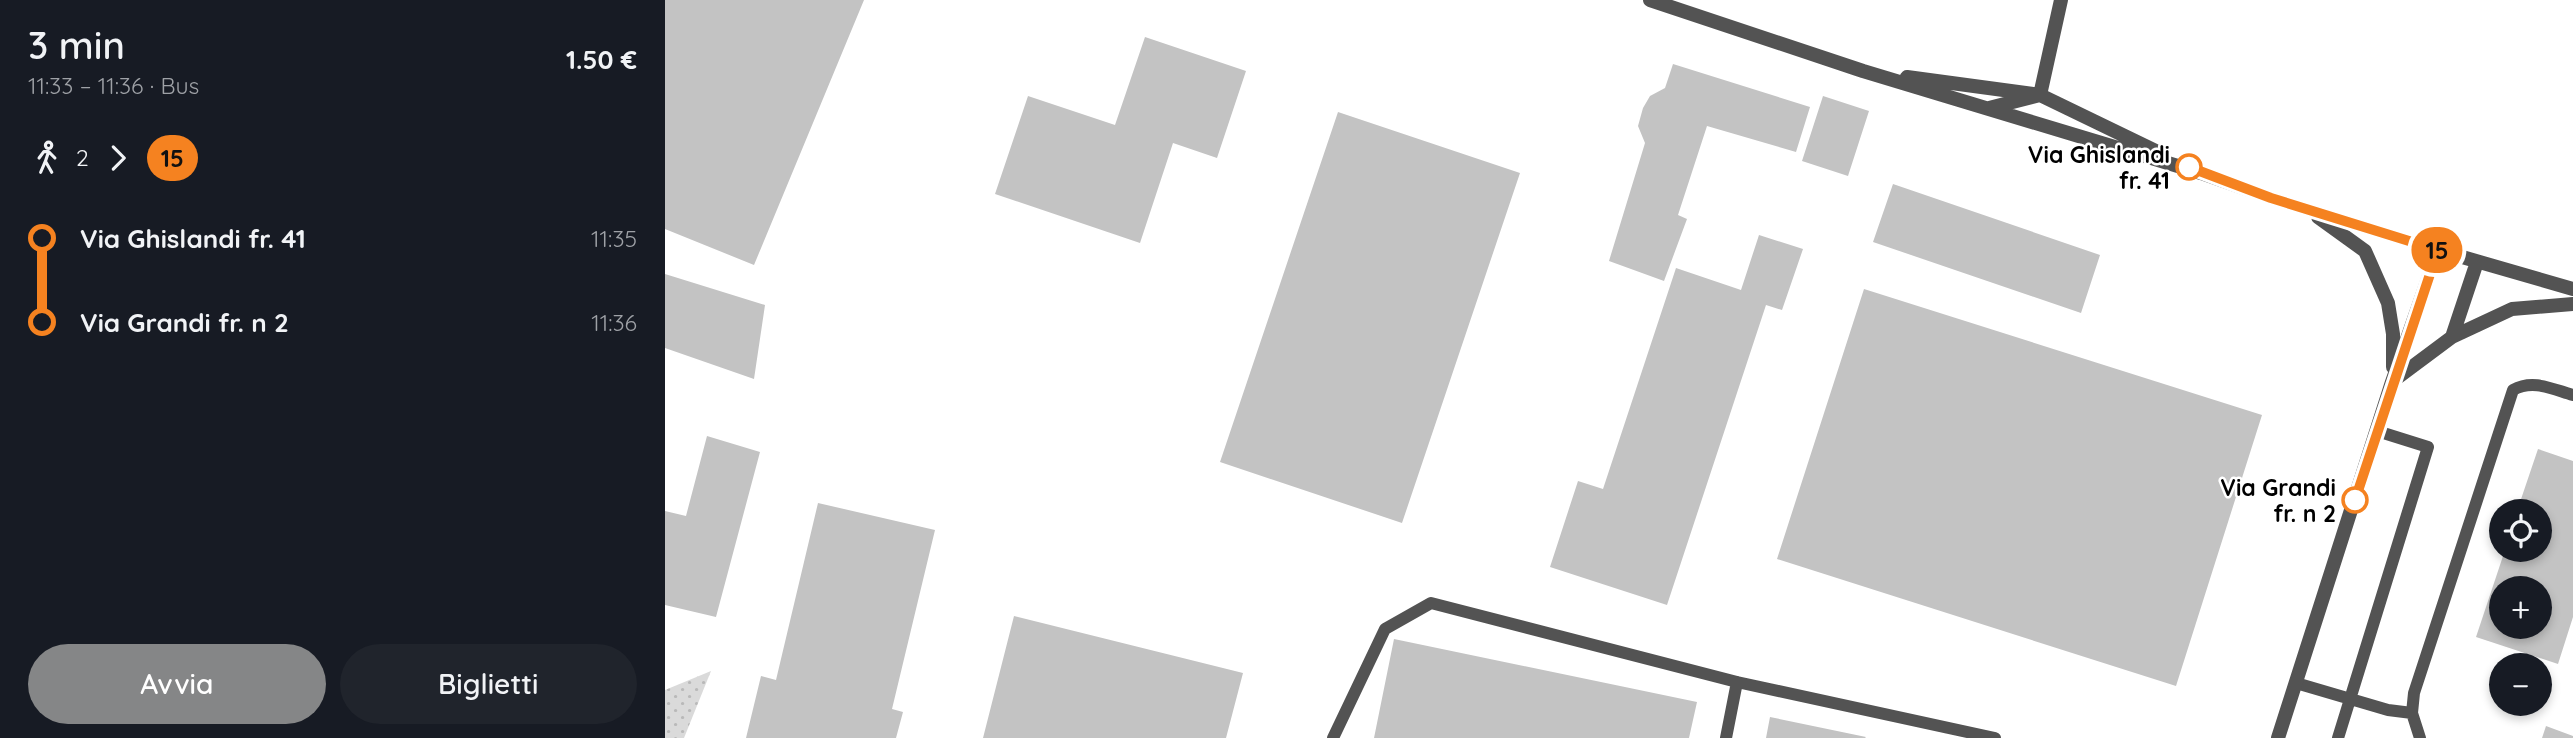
<!DOCTYPE html>
<html lang="it">
<head>
<meta charset="utf-8">
<style>
	body { margin:0; font-family:Quicksand,sans-serif; background:#20242c; color:#f1f3f6; height:100vh; display:flex; flex-direction:column; font-size:26px; white-space:nowrap }
	* { box-sizing:border-box; margin:0 }
	p { font-size:23px; color:#9ea1a6 }
	.icon { flex:none; width:38px; height:38px; fill:none; stroke:currentColor; stroke-width:2; stroke-linecap:round; stroke-linejoin:round }
	.map { position:relative; flex:1; overflow:hidden }
	.sheet { display:flex; flex-direction:column; background:#171b24; width:665px }
	.sheet>* { flex:none }
	.badge { padding:0 14px; border-radius:23px; font-size:24px; line-height:46px }
	.controls { position:absolute; left:1824px; top:499px; display:grid; gap:14px }
	.controls a { display:grid; place-items:center; width:63px; height:63px; border-radius:50%; background:#171b24; box-shadow:0 4px 10px #0003; font-size:35px }
	.map>.badge { position:absolute; translate:-50% -50%; box-shadow:0 0 0 4px #fff }
	.legs { display:flex; align-items:center; gap:10px; height:77px; padding:0 28px; font-size:23px }
	.legs p { margin-inline-start:auto }
	.head { display:flex; align-items:center; justify-content:space-between; height:119px; padding:0 28px }
	h1 { font-size:38px; font-weight:600; line-height:52px }
	.action { display:flex; gap:14px; margin-top:auto; padding:14px 28px }
	.action a { flex:1; height:80px; border-radius:42px; background:#858687; color:#fff; font-size:28px; font-weight:600; line-height:80px; text-align:center }
	.action a+a { background:#20242c; color:#f1f3f6 }
	ul { padding:0 28px; list-style:none }
	li { display:flex; align-items:center; gap:24px; height:84px; font-size:26px }
	li i { display:grid; place-items:center; width:10px; height:100%; margin:0 9px; background:currentColor }
	li i::after { content:''; width:18px; height:18px; margin:-9px; border:5px solid; border-radius:50%; background:#171b24 }
	li p { margin-inline-start:auto }
	li:first-child i { background:linear-gradient(#0000 50%,currentColor 0) }
	li:last-child i { background:linear-gradient(currentColor 50%,#0000 0) }
	main { display:flex; flex:1; min-height:0 }
	.map>svg:first-child { display:block }
	.garden { fill:url(#garden-dots) }
	.building { fill:#c3c3c3; fill-rule:evenodd }
	.lines { fill:none; stroke-linecap:round; stroke-linejoin:round }
	.service { stroke:#535353; stroke-width:12 }
	.minor { stroke:#535353; stroke-width:14 }
	.line-1-casing { stroke:#fff; stroke-width:16 }
	.line-1 { stroke:#f58220; stroke-width:10 }
	.stop-1-dot { fill:#fff; stroke:#f58220; stroke-width:3.5 }
	.labels { text-anchor:middle; dominant-baseline:central; stroke-width:5; stroke-linejoin:round; paint-order:stroke }
	.stop-label { font-size:23px; font-weight:bold; fill:#000; stroke:#fff; text-anchor:end }
</style>
</head>
<body>
<main>
<section class="sheet">
<div class="head"><div><h1>3 min</h1><p>11:33 – 11:36 · Bus</p></div><b>1.50 €</b></div>
<div class="legs"><svg class="icon" aria-label="walk" viewBox="0 0 24 24"><circle cx="13" cy="4" r="2"/><path d="M13 8l-2 6 4 7M11 14l-3 7M7 12l3-4h3l4 4"/></svg>2<svg class="icon" aria-label="forward" viewBox="0 0 24 24"><path d="M9 5l7 7-7 7"/></svg><b class="badge" style="background:#f58220;color:#111">15</b></div>
<ul>
<li><i style="color:#f58220"></i><b>Via Ghislandi fr. 41</b><p>11:35</p></li>
<li><i style="color:#f58220"></i><b>Via Grandi fr. n 2</b><p>11:36</p></li>
</ul>
<div class="action"><a>Avvia</a><a>Biglietti</a></div>
</section>
<div class="map">
<svg width="1908" height="738" viewBox="0 0 1908 738">
	<defs>
		<pattern id="garden-dots" width="8" height="8" patternUnits="userSpaceOnUse" patternTransform="scale(1.75)"><rect width="8" height="8" fill="#dadada"/><path d="M2 2h.1M6 6h.1" fill="none" stroke="#b9b9b9" stroke-width="1.8" stroke-linecap="round"/></pattern>
	</defs>
	<rect width="100%" height="100%" fill="#fff"/>
	<path class="garden" d="M46,671L19,738H0V690Z"/>
	<path class="building" d="M0,0H199L89,265L0,229Z
		M480,37L581,71L552,158L508,143L475,243L330,194L363,96L450,125Z
		M1008,64L1145,107L1131,152L1042,126L1013,215L1022,219L999,281L944,261L980,143L973,126L978,108L985,96L1000,88Z
		M1158,96L1204,111L1183,176L1137,161Z
		M673,112L855,173L737,523L555,462Z
		M1228,184L1435,255L1416,313L1208,242Z
		M1094,235L1138,249L1117,310L1101,305L1002,605L885,567L913,481L938,489L1011,268L1076,290Z
		M0,274L100,305L89,379L0,348Z
		M1199,289L1597,415L1511,686L1112,559Z
		M42,436L95,452L51,617L0,605V511L21,516Z
		M1873,449L1908,461V617L1893,664L1811,637L1840,550H1874V511H1852ZM1836,588H1874V626H1836Z
		M153,503L270,530L227,709L238,712L231,738H81L96,676L111,680Z
		M349,616L578,673L561,738H318Z
		M729,639L1032,702L1024,738H709Z
		M1105,717L1201,737L1200,738H1101Z
		M1881,726L1908,736V738H1877Z"/>
	<g class="lines">
		<path class="service" d="M1631,683L1723,710L1747,713
			M668,738L720,629L766,603L1072,682L1330,738
			M1061,738L1072,682
			M1673,738L1763,447L1712,431
			M1755,738L1747,713L1749,693L1848,390C1868,379 1887,389 1908,395"/>
		<path class="minor" d="M985,0L1198,71L1536,173L1606,198L1773,250L1908,289
			M1242,77L1375,95L1497,154
			M1324,108L1375,95L1396,0
			M1653,217L1700,251L1723,303L1728,334V367
			M1787,337L1812,262
			M1728,381L1787,337L1847,309L1908,304
			M1613,738L1727,382L1773,250"/>
	</g>
	<g class="lines">
		<g class="line-1-casing">
			<path id="line-1" d="M1524,167L1606,198L1773,250L1690,500"/>
		</g>
		<use href="#line-1" class="line-1"/>
	</g>
	<g class="stop-1-dot">
		<circle cx="1524" cy="167" r="12"/>
		<circle cx="1690" cy="500" r="12"/>
	</g>
	<g class="labels">
		<g class="stop-label">
			<text x="1505" y="154">Via Ghislandi<tspan x="1505" dy="26">fr. 41</tspan></text>
			<text x="1671" y="487">Via Grandi<tspan x="1671" dy="26">fr. n 2</tspan></text>
		</g>
	</g>
</svg>
<div class="controls">
<a><svg class="icon" aria-label="locate" viewBox="0 0 24 24"><circle cx="12" cy="12" r="6"/><path d="M12 2v4M12 18v4M2 12h4M18 12h4"/></svg></a>
<a>+</a>
<a>−</a>
</div>
<b class="badge" style="left:1772px;top:250px;background:#f58220;color:#111">15</b>
</div>
</main>
</body>
</html>
